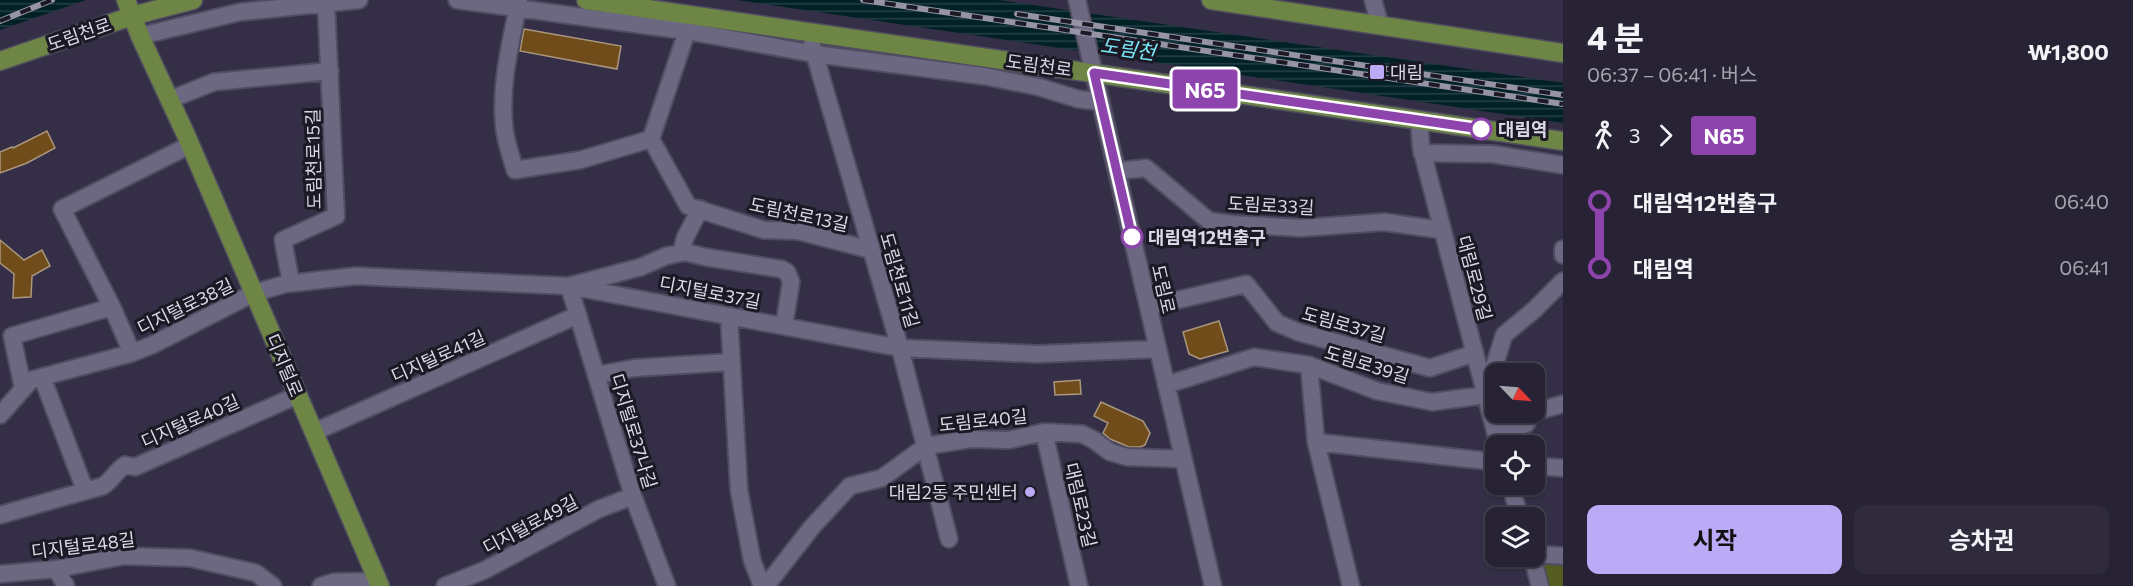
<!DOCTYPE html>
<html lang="ko">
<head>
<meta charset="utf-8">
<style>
	body { margin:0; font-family:Commissioner,"Noto Sans KR",sans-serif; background:#2f2b3c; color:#f1f3f6; height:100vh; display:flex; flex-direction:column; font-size:22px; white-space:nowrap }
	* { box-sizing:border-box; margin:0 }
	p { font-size:20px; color:#a4a4ac }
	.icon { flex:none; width:33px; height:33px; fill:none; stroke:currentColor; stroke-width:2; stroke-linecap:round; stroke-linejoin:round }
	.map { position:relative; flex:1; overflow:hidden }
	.details { display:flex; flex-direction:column; background:#272334; width:570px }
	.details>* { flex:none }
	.badge { padding:0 12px; border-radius:4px; font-size:21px; line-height:39px }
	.needle { width:39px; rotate:115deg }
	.tools { position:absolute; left:1485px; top:363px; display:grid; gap:12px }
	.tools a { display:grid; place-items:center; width:60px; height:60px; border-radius:12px; background:#272334; box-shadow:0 2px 4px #0004,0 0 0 2px #43404f; font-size:30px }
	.map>.badge { position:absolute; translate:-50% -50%; box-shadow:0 0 0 3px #fff }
	.legs { display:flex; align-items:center; gap:9px; height:66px; padding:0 24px; font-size:20px }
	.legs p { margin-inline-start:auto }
	.headline { display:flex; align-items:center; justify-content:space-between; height:102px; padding:0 24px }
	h1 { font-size:33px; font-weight:700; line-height:45px }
	.cta { display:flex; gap:12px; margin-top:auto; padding:12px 24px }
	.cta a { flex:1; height:69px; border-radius:12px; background:#bbaaf6; color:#111; font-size:24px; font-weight:700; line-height:69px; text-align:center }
	.cta a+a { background:#2f2b3c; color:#f1f3f6 }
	ul { padding:0 24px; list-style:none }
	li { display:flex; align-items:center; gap:21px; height:66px; font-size:22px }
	li i { display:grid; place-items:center; width:9px; height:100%; margin:0 8px; background:currentColor }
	li i::after { content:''; width:15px; height:15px; margin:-8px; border:4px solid; border-radius:50%; background:#272334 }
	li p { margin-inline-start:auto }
	li:first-child i { background:linear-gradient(#0000 50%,currentColor 0) }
	li:last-child i { background:linear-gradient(currentColor 50%,#0000 0) }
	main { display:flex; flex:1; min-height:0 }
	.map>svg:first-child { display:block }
	.park { fill:#545c21 }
	.water { fill:url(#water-rules) }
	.building { fill:#6f4c1a; stroke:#aa977e; stroke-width:1.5 }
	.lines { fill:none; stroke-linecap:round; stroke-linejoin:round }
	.minor-casing { stroke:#514d60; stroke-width:20 }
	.major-casing { stroke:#514d60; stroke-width:21 }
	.minor { stroke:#6d6882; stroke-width:16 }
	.major { stroke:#6d8545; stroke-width:18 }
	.rail-casing { stroke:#9793a6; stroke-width:6 }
	.rail { stroke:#1b1924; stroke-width:4; stroke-dasharray:11; stroke-linecap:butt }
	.line-1-casing { stroke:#fff; stroke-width:14 }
	.line-1 { stroke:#8e44ad; stroke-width:9 }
	.poi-dot { fill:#bbaaf6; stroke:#1b1924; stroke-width:2 }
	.stop-1-dot { fill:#fff; stroke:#8e44ad; stroke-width:3 }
	.labels { text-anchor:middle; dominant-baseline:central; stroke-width:6; stroke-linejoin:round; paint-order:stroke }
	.street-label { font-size:18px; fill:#dbd8e7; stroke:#1b1924 }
	.poi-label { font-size:18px; fill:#dbd8e7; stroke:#1b1924; text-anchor:start }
	.stop-label { font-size:18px; font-weight:bold; fill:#dbd8e7; stroke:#1b1924; text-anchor:start }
	.water-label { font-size:20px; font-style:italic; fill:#7ae9f9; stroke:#1b1924 }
</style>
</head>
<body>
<main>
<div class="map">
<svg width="1563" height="586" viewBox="0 0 1563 586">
	<defs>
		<pattern id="water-rules" width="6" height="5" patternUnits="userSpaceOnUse" patternTransform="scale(1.5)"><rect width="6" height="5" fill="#002126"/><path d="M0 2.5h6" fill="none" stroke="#254046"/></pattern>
	</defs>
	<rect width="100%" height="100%" fill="#342f46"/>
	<path class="park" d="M1538,559L1563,562V586H1547Z"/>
	<path class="water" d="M0,0H86L0,30Z
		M737,0H999L1563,83V123Z"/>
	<path class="building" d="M524,29L621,46L617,69L520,51Z
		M47,131L55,148L27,163L0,173V152L12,147L13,148Z
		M0,240L24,260L42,250L50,266L32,276L31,297L13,298L14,274L0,263Z
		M1219,321L1228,351L1200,359L1189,354L1183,332Z
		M1080,380L1081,394L1055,395L1054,382Z
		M1101,402L1143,421L1150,433L1145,445L1140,447H1129L1110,439L1103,433L1108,423L1094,416Z"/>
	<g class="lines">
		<g class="minor-casing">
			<path id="minor" d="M457,0L687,31L815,54L984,76L1039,87L1078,99L1101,102
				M1077,0L1213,586
				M1373,0L1380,25
				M519,1C511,42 500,83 504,125C505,140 511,156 515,170L580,160L651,139L688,206L764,230L798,231L871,250
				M140,36L240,12L359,0
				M812,45L900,348L949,539
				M169,100L214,82L330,71
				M1419,120L1421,147L1499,446
				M651,139L687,31
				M1422,153L1492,154L1563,165
				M1117,171L1146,168L1209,221L1233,224L1301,228L1384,222L1442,230
				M1563,249V255
				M681,253L685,238L700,209
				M291,283L283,240L336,216L326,2
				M1148,307L1246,284L1277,323L1298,332L1430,368L1475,353
				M729,316L739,490L752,560L762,586
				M132,353L112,307L62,209L190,145
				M1309,365L1377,391L1432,402L1486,395
				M597,375L634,368L731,362
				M1481,376L1494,367L1504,335L1534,310L1563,281
				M42,377L85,490
				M1166,385L1254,357L1309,365L1316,442L1351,586
				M23,388L12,336L112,307
				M1534,412L1563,404
				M0,415L31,380L132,353L152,345L254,293L285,284L356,276L569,286L900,348L1038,354L1158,349
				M314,432L578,315
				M1044,432L1079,586
				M1496,434L1526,424L1533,412
				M1316,442L1496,462
				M1534,466L1563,468
				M1510,484L1520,518
				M0,515L103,486C112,480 116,471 125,465L135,467L298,395
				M1534,554L1563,556
				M1532,556L1540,586
				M56,569L66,586
				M0,574L56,569L124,556L190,558L256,573L273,586
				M321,586L334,582L378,581
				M445,586L485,570L599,509L633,496
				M667,586L633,496L569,286L641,267L666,256L685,252L705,257L781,269L787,272L791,282L784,326
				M766,586L812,527L850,486L882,478L926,446L970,439L1009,440L1044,432L1082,434L1094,440L1110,452L1127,457L1183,459"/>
		</g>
		<g class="major-casing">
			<path id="major" d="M126,0L140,36L186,135L254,293L380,586
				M586,0L1563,141
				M1211,0L1563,53
				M0,61L132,16L193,0"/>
		</g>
		<use href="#minor" class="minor"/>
		<use href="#major" class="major"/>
		<g class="rail-casing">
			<path id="rail" d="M863,0L1563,104
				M1017,14L1563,95
				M0,21L52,0"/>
		</g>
		<use href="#rail" class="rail"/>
	</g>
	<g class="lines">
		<g class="line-1-casing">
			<path id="line-1" d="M1132,237L1094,73L1481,129"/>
		</g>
		<use href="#line-1" class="line-1"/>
	</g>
	<g class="poi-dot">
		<rect x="1369" y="64" width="16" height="16" rx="3"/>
		<circle cx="1030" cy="492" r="6"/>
	</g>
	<g class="stop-1-dot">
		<circle cx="1481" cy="129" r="10"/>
		<circle cx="1132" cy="237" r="10"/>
	</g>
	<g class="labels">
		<g class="street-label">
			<text transform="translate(79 34) rotate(-19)">도림천로</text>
			<text transform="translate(1039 65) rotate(8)">도림천로</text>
			<text transform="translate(313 159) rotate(-91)">도림천로15길</text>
			<text transform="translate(1271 205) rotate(3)">도림로33길</text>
			<text transform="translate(799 214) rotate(12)">도림천로13길</text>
			<text transform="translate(1475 278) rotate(75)">대림로29길</text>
			<text transform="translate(900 280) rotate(74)">도림천로11길</text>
			<text transform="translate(1164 289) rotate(77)">도림로</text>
			<text transform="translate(710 292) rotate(11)">디지털로37길</text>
			<text transform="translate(185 306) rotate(-26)">디지털로38길</text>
			<text transform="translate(1344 324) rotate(16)">도림로37길</text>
			<text transform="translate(438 356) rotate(-24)">디지털로41길</text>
			<text transform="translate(1367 364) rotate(17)">도림로39길</text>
			<text transform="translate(285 365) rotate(67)">디지털로</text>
			<text transform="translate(983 420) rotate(-6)">도림로40길</text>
			<text transform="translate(190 421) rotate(-24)">디지털로40길</text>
			<text transform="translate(634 431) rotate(73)">디지털로37나길</text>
			<text transform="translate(1081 505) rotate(77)">대림로23길</text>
			<text transform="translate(530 524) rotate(-28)">디지털로49길</text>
			<text transform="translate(83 545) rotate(-7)">디지털로48길</text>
		</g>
		<g class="poi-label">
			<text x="1390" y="72">대림</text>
			<text x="1018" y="492" text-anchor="end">대림2동 주민센터</text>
		</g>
		<g class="stop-label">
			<text x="1498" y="129">대림역</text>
			<text x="1148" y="237">대림역12번출구</text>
		</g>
		<g class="water-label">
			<text transform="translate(1128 48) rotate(8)">도림천</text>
		</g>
	</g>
</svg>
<div class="tools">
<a><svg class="needle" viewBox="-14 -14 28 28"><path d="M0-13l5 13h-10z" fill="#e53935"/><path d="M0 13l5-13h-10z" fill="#a4a4ac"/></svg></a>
<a><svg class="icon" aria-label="locate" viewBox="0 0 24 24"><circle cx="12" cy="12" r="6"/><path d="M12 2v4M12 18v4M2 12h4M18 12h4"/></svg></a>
<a><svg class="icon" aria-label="layers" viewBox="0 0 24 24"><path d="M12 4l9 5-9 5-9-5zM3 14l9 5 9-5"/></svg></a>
</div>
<b class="badge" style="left:1205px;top:89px;background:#8e44ad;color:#fff">N65</b>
</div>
<section class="details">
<div class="headline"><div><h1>4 분</h1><p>06:37 – 06:41 · 버스</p></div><b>₩1,800</b></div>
<div class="legs"><svg class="icon" aria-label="walk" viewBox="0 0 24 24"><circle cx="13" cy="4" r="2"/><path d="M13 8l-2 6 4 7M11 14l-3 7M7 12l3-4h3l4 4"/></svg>3<svg class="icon" aria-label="forward" viewBox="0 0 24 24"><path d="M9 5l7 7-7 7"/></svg><b class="badge" style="background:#8e44ad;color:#fff">N65</b></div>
<ul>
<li><i style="color:#8e44ad"></i><b>대림역12번출구</b><p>06:40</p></li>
<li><i style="color:#8e44ad"></i><b>대림역</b><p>06:41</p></li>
</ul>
<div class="cta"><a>시작</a><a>승차권</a></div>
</section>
</main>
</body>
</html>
